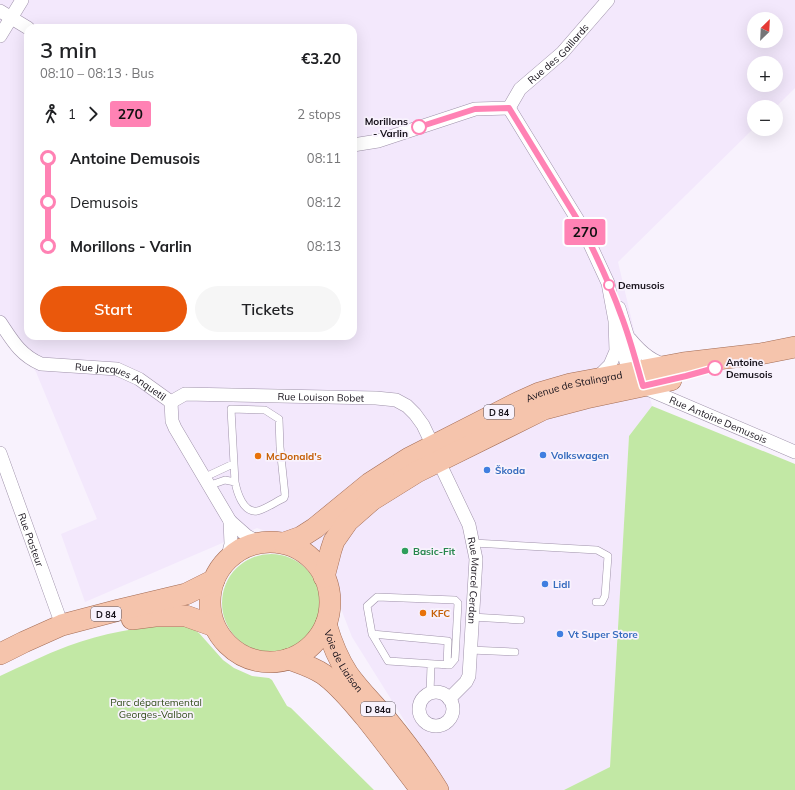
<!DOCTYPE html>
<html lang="en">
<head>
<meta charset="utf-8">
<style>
	body { margin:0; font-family:Mulish,sans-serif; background:#f6f6f6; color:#202124; height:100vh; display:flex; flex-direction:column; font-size:15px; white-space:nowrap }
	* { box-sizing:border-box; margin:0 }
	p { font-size:13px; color:#757577 }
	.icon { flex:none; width:22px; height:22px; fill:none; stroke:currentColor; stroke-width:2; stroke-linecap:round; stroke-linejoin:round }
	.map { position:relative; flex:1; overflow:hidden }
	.drawer { position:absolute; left:24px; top:24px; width:333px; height:316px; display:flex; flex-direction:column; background:#fff; border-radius:12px; box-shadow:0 4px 16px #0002 }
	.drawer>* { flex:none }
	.badge { padding:0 8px; border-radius:3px; font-size:14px; line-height:26px }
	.needle { width:26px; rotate:24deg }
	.fabs { position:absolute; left:747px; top:12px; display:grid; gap:8px }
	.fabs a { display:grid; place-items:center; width:36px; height:36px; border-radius:50%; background:#fff; box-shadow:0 4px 16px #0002; font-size:20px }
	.map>.badge { position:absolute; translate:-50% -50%; box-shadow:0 0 0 2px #fff }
	.legs { display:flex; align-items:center; gap:6px; height:44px; padding:0 16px; font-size:13px }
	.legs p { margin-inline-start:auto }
	.head { display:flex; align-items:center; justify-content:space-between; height:68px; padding:0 16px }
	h1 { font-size:22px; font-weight:600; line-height:30px }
	.action { display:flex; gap:8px; margin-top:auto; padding:8px 16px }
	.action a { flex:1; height:46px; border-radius:24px; background:#ea580c; color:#fff; font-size:16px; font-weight:600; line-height:46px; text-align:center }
	.action a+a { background:#f6f6f6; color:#202124 }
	ul { padding:0 16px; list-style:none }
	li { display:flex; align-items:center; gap:14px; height:44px; font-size:15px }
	li i { display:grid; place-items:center; width:6px; height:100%; margin:0 5px; background:currentColor }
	li i::after { content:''; width:10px; height:10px; margin:-5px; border:3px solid; border-radius:50%; background:#fff }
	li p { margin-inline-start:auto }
	li:first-child i { background:linear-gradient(#0000 50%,currentColor 0) }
	li:last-child i { background:linear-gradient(currentColor 50%,#0000 0) }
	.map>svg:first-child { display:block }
	.built { fill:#f3e8fc; fill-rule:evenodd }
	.green { fill:#c2e8a5 }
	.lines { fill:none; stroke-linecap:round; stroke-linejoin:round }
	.service-casing { stroke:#9f92aa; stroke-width:8 }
	.minor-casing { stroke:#9f92aa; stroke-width:14 }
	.primary-casing { stroke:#a36c55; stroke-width:22 }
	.service { stroke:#fff; stroke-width:7 }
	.minor { stroke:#fff; stroke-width:13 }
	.primary { stroke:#f5c4ac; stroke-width:21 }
	.line-1-casing { stroke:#fff; stroke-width:9 }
	.line-1 { stroke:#ff82b4; stroke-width:6 }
	.stop-1-dot { fill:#fff; stroke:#ff82b4; stroke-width:2 }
	.shop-dot { fill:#3f7fe0; stroke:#f8f2fd; stroke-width:1.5 }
	.food-dot { fill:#e8710a; stroke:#f8f2fd; stroke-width:1.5 }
	.leisure-dot { fill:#2e9e5b; stroke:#f8f2fd; stroke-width:1.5 }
	.labels { text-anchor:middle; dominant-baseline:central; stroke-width:3.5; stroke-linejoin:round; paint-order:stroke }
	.shield { fill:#f8f2fd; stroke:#5a555f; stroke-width:1 }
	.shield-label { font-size:9px; font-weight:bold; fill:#17121b }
	.street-label { font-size:10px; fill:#17121b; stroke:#f8f2fd }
	.stop-label { font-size:10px; font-weight:bold; fill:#17121b; stroke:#f8f2fd; text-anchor:start }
	.shop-label { font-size:10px; font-weight:bold; fill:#366cbe; stroke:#f8f2fd; text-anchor:start }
	.food-label { font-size:10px; font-weight:bold; fill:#c56008; stroke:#f8f2fd; text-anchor:start }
	.leisure-label { font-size:10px; font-weight:bold; fill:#27864d; stroke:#f8f2fd; text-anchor:start }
	.park-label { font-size:10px; fill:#304b17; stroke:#f8f2fd }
</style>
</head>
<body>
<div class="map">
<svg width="795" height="790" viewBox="0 0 795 790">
	<rect width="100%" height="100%" fill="#f8f2fd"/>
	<path class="built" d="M0,0H795V88L776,107H754V128L618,262L652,406L629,436L610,767L564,790H448L352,637L318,550L257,528L85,602L61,534L97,519L36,372L0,318ZM754,19H776V41H754ZM28,28H353V336H28ZM754,63H776V85H754Z"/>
	<path class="green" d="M652,406L795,464V790H564L610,767L629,436Z
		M222 603a49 49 0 1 1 98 0a49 49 0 1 1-98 0Z
		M177,624L191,628L199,633L223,660L234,668L252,676L269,678L272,680L287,706L291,708L374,790H0V676C22,666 44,655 68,646C103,633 140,627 177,624Z"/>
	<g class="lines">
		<g class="service-casing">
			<path id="service" d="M231,409L265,410L279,419L280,447L285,495L284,498C277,501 264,510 257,511C243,513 237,492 235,482Z
				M203,478L233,464
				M208,486L225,480L235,482
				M473,543L597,550L608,556L605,596L602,602H596
				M377,597L455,600L458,603L455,659L450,665L388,661L372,634L367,606Z
				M472,617L521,620
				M372,634L448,641L447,665
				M470,650L515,652
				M430,693L431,665"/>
		</g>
		<g class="minor-casing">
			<g id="minor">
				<path d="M0,11L28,28"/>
				<path d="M0,36L22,0"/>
				<path d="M509,108L582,227L608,283L615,321L616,351L610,365L597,378"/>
				<path id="s1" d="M509,108L520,89L562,53L608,0"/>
				<path d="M353,145L378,141L475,109L509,108"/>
				<path d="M619,308L640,377"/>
				<path id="s2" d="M0,322C12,340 20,355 41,364L117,369L139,379L171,402"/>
				<path id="s3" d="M620,339L629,373L645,388L795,452"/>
				<path d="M630,339C639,350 653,363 668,365"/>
				<path id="s4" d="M171,402L185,394L376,398L396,400L407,406L415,414L423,425L433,446L439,462L469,525L476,559L469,676L466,682L449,699"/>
				<path d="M171,402L172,421L175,428L230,521L247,536L260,543"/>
				<path id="s5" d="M0,453L62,625"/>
				<path d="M227,560L231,544L230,521"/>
				<circle cx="436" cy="709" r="17"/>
			</g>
		</g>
		<g class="primary-casing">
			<g id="primary">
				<circle cx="270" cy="602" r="60"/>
				<path id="s6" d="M284,543L301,537L315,528L370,483L409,458L519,402L539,393L570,384L683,363L760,354L795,347"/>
				<path d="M324,577L331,550L334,541L348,521L372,500L417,472L544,409L586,398L671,380"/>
				<path d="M132,619L155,616H186L214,626"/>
				<path id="s7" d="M326,624C331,641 338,659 348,674C360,691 375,705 388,721C406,743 423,766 438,790"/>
				<path d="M0,654L24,642L62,625L119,610L186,594L214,580"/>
				<path d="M289,659C300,663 313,667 323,674C339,685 352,702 365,717C384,741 403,766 421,790"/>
			</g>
		</g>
		<use href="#service" class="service"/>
		<use href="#minor" class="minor"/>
		<use href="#primary" class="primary"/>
	</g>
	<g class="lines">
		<g class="line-1-casing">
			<path id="line-1" d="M419,127L475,109L509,108L582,227C596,255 610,284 621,315C630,338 636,362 643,386L686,376L715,368"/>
		</g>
		<use href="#line-1" class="line-1"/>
	</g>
	<g class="stop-1-dot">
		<circle cx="419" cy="127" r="7"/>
		<circle cx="609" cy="285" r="5"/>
		<circle cx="715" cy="368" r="7"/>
	</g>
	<g class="shop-dot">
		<circle cx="543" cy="455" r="4"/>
		<circle cx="487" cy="470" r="4"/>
		<circle cx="545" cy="584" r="4"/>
		<circle cx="560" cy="634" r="4"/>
	</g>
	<g class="food-dot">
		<circle cx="258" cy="456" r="4"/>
		<circle cx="423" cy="613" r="4"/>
	</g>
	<circle class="leisure-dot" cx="405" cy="551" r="4"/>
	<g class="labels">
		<g class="shield">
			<rect x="484" y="405" width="30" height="14" rx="3"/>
			<rect x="91" y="607" width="30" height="14" rx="3"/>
			<rect x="361" y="702" width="34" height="14" rx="3"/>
		</g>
		<g class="shield-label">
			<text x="499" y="412">D 84</text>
			<text x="106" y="614">D 84</text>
			<text x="378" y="709">D 84a</text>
		</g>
		<g class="street-label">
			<text stroke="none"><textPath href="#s1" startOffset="74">Rue des Gaillards</textPath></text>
			<text stroke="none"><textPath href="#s2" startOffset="143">Rue Jacques Anquetil</textPath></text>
			<text stroke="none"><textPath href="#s6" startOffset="333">Avenue de Stalingrad</textPath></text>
			<text stroke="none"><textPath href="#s4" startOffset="152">Rue Louison Bobet</textPath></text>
			<text stroke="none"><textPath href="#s3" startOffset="137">Rue Antoine Demusois</textPath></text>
			<text stroke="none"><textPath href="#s5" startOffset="92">Rue Pasteur</textPath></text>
			<text stroke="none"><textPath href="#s4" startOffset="431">Rue Marcel Cerdan</textPath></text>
			<text stroke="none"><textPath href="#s7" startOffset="41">Voie de Liaison</textPath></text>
		</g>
		<g class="stop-label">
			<text x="408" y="121" text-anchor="end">Morillons<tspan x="408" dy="12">- Varlin</tspan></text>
			<text x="618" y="285">Demusois</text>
			<text x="726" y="362">Antoine<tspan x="726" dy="12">Demusois</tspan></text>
		</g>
		<g class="shop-label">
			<text x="551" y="455">Volkswagen</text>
			<text x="495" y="470">Škoda</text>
			<text x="553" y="584">Lidl</text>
			<text x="568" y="634">Vt Super Store</text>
		</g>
		<g class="food-label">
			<text x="266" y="456">McDonald's</text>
			<text x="431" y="613">KFC</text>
		</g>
		<g class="leisure-label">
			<text x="413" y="551">Basic-Fit</text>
		</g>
		<g class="park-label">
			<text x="156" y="702">Parc départemental<tspan x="156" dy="12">Georges-Valbon</tspan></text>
		</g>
	</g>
</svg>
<div class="fabs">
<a><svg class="needle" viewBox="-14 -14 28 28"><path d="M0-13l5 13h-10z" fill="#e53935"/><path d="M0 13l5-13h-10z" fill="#757577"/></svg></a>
<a>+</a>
<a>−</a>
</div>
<b class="badge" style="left:585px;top:232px;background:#ff82b4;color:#111">270</b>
<section class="drawer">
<div class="head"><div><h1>3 min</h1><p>08:10 – 08:13 · Bus</p></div><b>€3.20</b></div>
<div class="legs"><svg class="icon" aria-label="walk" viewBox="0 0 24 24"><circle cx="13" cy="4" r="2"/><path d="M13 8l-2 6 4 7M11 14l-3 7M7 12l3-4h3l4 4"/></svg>1<svg class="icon" aria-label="forward" viewBox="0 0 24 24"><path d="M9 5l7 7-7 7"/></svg><b class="badge" style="background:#ff82b4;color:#111">270</b><p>2 stops</p></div>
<ul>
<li><i style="color:#ff82b4"></i><b>Antoine Demusois</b><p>08:11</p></li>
<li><i style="color:#ff82b4"></i><span>Demusois</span><p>08:12</p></li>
<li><i style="color:#ff82b4"></i><b>Morillons - Varlin</b><p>08:13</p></li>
</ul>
<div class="action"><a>Start</a><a>Tickets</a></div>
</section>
</div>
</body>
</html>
